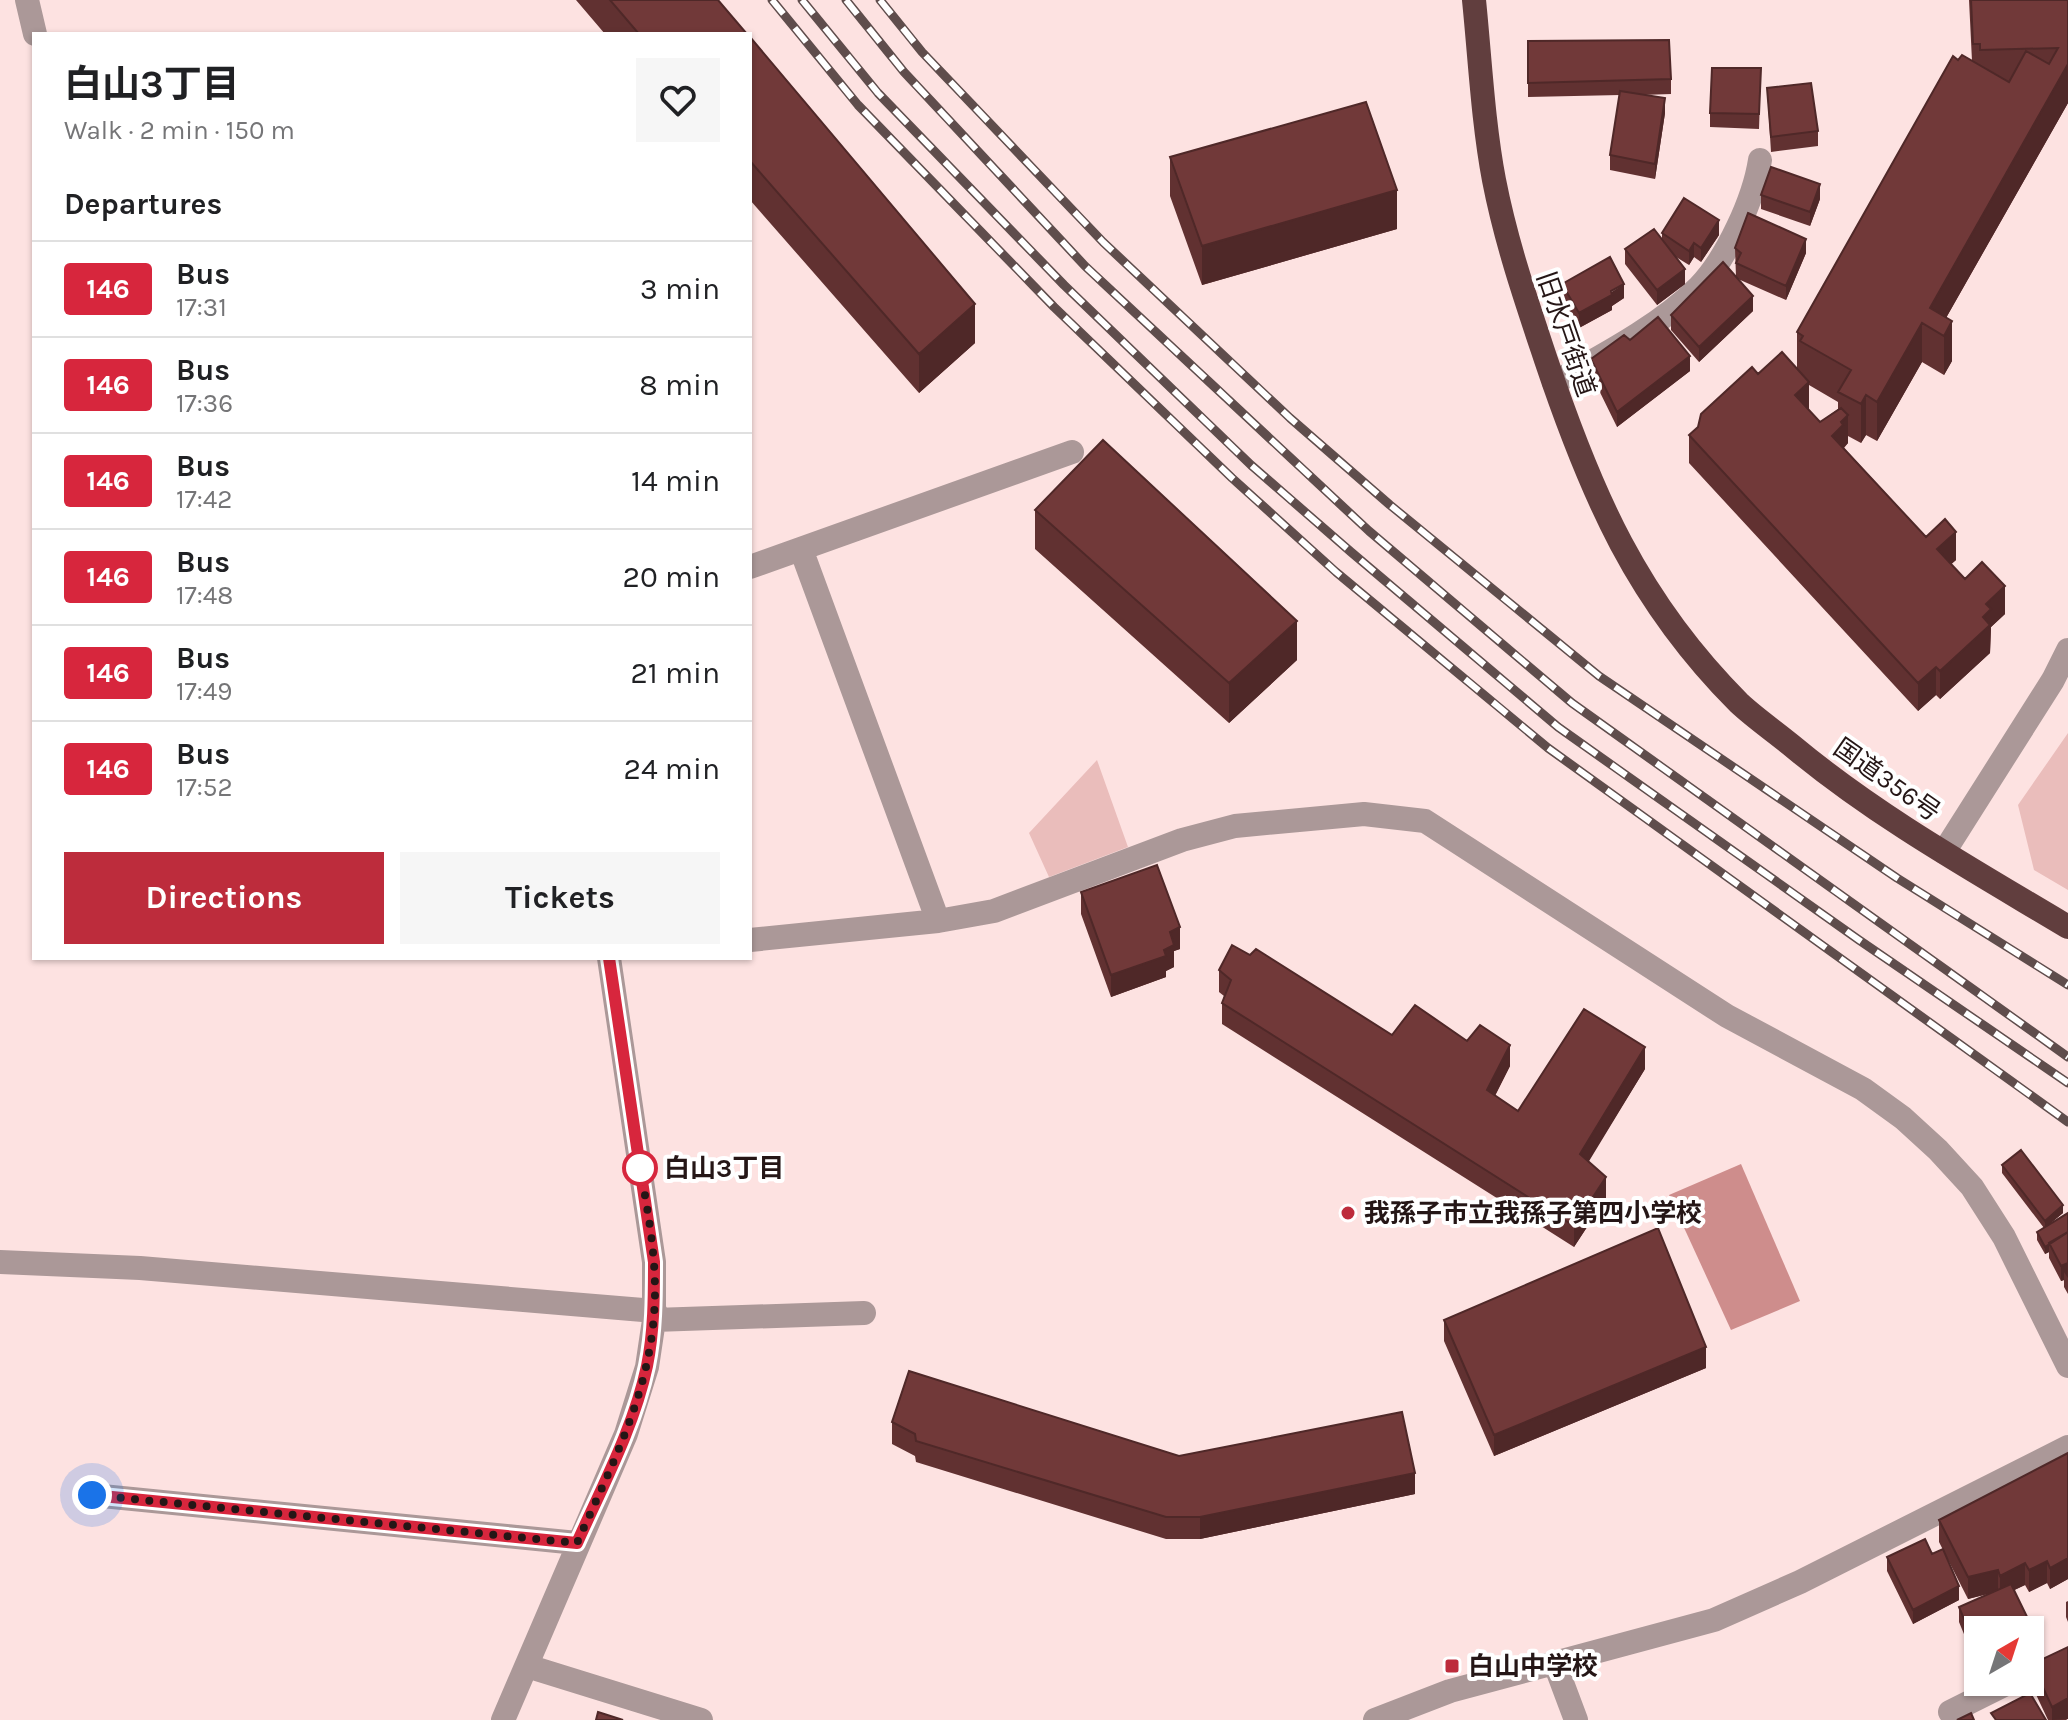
<!DOCTYPE html>
<html lang="en">
<head>
<meta charset="utf-8">
<style>
	body { margin:0; font-family:Karla,"Noto Sans JP",sans-serif; background:#f6f6f6; color:#202124; height:100vh; display:flex; flex-direction:column; font-size:30px; white-space:nowrap }
	* { box-sizing:border-box; margin:0 }
	p { font-size:26px; color:#757577 }
	.icon { flex:none; width:44px; height:44px; fill:none; stroke:currentColor; stroke-width:2; stroke-linecap:round; stroke-linejoin:round }
	.map { position:relative; flex:1; overflow:hidden }
	.drawer { position:absolute; left:32px; top:32px; width:720px; height:928px; display:flex; flex-direction:column; background:#fff; border-radius:0px; box-shadow:0 2px 6px #0004 }
	.drawer>* { flex:none }
	.badge { padding:0 16px; border-radius:6px; font-size:28px; line-height:52px }
	.needle { width:52px; rotate:39deg }
	.fabs { position:absolute; left:1964px; top:1616px; display:grid; gap:16px }
	.fabs a { display:grid; place-items:center; width:80px; height:80px; border-radius:0px; background:#fff; box-shadow:0 2px 6px #0004; font-size:40px }
	.you { position:absolute; width:40px; height:40px; margin:-20px; border:6px solid #fff; border-radius:50%; background:#1a73e8; box-shadow:0 0 0 12px #1a73e833 }
	.map>.badge { position:absolute; translate:-50% -50%; box-shadow:0 0 0 4px #fff }
	h2 { padding:0 32px; font-size:30px; line-height:72px }
	.round { display:grid; place-items:center; flex:none; width:84px; height:84px; border-radius:0px; background:#f6f6f6 }
	.head { display:flex; align-items:center; justify-content:space-between; height:136px; padding:0 32px }
	h1 { font-size:38px; font-weight:700; line-height:60px }
	.cta { display:flex; gap:16px; margin-top:auto; padding:16px 32px }
	.cta a { flex:1; height:92px; border-radius:0px; background:#bd2c3c; color:#fff; font-size:32px; font-weight:700; line-height:92px; text-align:center }
	.cta a+a { background:#f6f6f6; color:#202124 }
	ul { padding:0; list-style:none }
	li { display:flex; align-items:center; gap:24px; height:96px; padding:0 32px; border-top:2px solid #e0e0e0 }
	li div { flex:1 }
	li b { display:block; font-size:30px }
	li em { font-style:normal }
	li .badge { min-width:88px; font-weight:700; text-align:center }
	.map>svg:first-child { display:block }
	.green { fill:#eabdbb }
	.water { fill:#ce8d8c }
	.lines { fill:none; stroke-linecap:round; stroke-linejoin:round }
	.minor { stroke:#ab9898; stroke-width:24 }
	.highway { stroke:#613e3e; stroke-width:24 }
	.rail-casing { stroke:#5f4d4c; stroke-width:9 }
	.rail { stroke:#fff; stroke-width:6; stroke-dasharray:18; stroke-linecap:butt }
	.wall { fill:#613131; fill-rule:evenodd }
	.shaded-wall { fill:#4f2828 }
	.building { fill:#713939; stroke:#4f2828; stroke-width:2 }
	.line-casing { stroke:#fff; stroke-width:18 }
	.line { stroke:#d7263d; stroke-width:12 }
	.walk { stroke:#251616; stroke-width:8; stroke-dasharray:0 14.4 }
	.stop-dot { fill:#fff; stroke:#d7263d; stroke-width:4 }
	.poi-dot { fill:#bd2c3c; stroke:#fff; stroke-width:3 }
	.labels { text-anchor:middle; dominant-baseline:central; stroke-width:8; stroke-linejoin:round; paint-order:stroke }
	.street-label { font-size:26px; fill:#251616; stroke:#fff }
	.stop-label { font-size:26px; font-weight:bold; fill:#251616; stroke:#fff; text-anchor:start }
	.poi-label { font-size:26px; font-weight:bold; fill:#251616; stroke:#fff; text-anchor:start }
</style>
</head>
<body>
<div class="map">
<svg width="2068" height="1720" viewBox="0 0 2068 1720">
	<rect width="100%" height="100%" fill="#fde2e1"/>
	<path class="green" d="M2068,733V890L2034,870L2018,805Z
		M1097,760L1128,847L1049,877L1029,833Z"/>
	<path class="water" d="M1741,1164L1800,1301L1731,1330L1669,1195Z"/>
	<g class="lines">
		<path class="minor" d="M27,0L35,34
			M1554,383C1602,356 1660,326 1699,287C1727,258 1754,199 1760,160
			M801,549L938,921
			M750,567L1072,452
			M1944,852L2053,680L2068,650
			M750,940L938,921L994,911L1182,840L1235,826L1364,814L1425,821L1727,1016L1863,1089L1903,1118L1938,1150L1972,1187L2004,1237L2068,1366
			M0,1262L140,1268L655,1311
			M654,1320L864,1313
			M92,1495L577,1543
			M1555,1664L1576,1720
			M527,1666L701,1720
			M1950,1712L2010,1682
			M503,1720L626,1434L647,1367L654,1320V1262L609,958
			M1375,1720L1450,1691L1714,1620L1800,1582L2068,1447"/>
		<path class="highway" d="M1474,0C1480,59 1483,122 1494,180C1506,242 1526,300 1546,360C1591,494 1637,601 1739,703C1755,718 1774,731 1791,745C1876,816 1973,870 2068,927"/>
		<g class="rail-casing">
			<path id="rail" d="M772,0L858,105L1054,307L1232,478L1336,572L1548,748L2068,1122
				M802,0L878,93L1064,285L1251,465L1351,552L1558,727L1859,940L2068,1083
				M846,0L904,72L1085,266L1369,531L1572,703L2068,1057
				M880,0L922,52L1103,242L1290,418L1390,505L1599,676L1897,878L2068,985"/>
		</g>
		<use href="#rail" class="rail"/>
	</g>
	<path class="wall" d="M576,0H718L747,34H605Z
		M1969,0H2068V103L1946,318L1952,361L1944,375L1922,362L1877,441L1866,435L1861,443L1848,436V443L1844,448L1926,537L1956,560L1951,564L1965,579L2005,614L1991,627L1990,653L1940,699L1936,695L1918,711L1689,463V435L1758,374L1797,369V332L1958,60L1972,61ZM1809,385L1838,402V409L1820,422L1809,410Z
		M750,37L975,343L919,393L750,200Z
		M1528,41L1671,79V94L1642,95L1665,113L1655,179L1610,170V155L1620,95L1528,97Z
		M1761,68L1759,129L1710,127V113Z
		M1767,88L1818,131V146L1771,152Z
		M1170,157L1397,229L1202,285L1170,196Z
		M1761,195L1820,199L1810,226L1761,209Z
		M1662,233L1719,235L1701,262L1694,257L1689,265L1676,257L1685,284L1657,305L1625,264V249L1662,239Z
		M1735,248L1806,253L1786,300L1738,279L1753,311L1699,362L1671,330V315L1736,277Z
		M1562,284L1624,298L1612,306V310L1579,328L1562,298Z
		M1630,340L1690,371L1617,427L1591,374V359Z
		M1035,510L1297,660L1229,723L1035,549Z
		M1081,892L1180,949L1174,951V967L1166,971V977L1111,997L1081,914Z
		M1219,970L1392,1035L1467,1041L1510,1066L1495,1096L1518,1111L1645,1069L1588,1161L1606,1198L1574,1247L1222,1024V1003L1224,996L1219,992Z
		M2002,1165L2063,1213L2048,1225L2068,1213V1294L2064,1287V1280L2061,1281L2049,1258V1252L2045,1254L2037,1240V1232L2044,1228L2002,1173Z
		M1444,1320L1706,1368L1494,1456L1444,1341Z
		M892,1422L1179,1456L1415,1494L1200,1539H1166L916,1462L915,1456L892,1444Z
		M2068,1453V1579L2050,1589L2047,1583L2029,1592L2025,1585L2014,1590L2032,1641L1978,1630V1668L1959,1622V1607L1988,1594L1968,1599L1939,1542V1520Z
		M1932,1554L1959,1600L1913,1624L1887,1571V1557Z
		M2068,1601V1622L2066,1617V1602Z
		M2032,1664L2067,1720H2048L2032,1686Z"/>
	<path class="shaded-wall" d="M2068,64V103L1938,332L1930,308Z
		M1665,98V113L1655,179V164Z
		M1820,184V199L1810,226V212Z
		M1397,190V229L1202,285V246Z
		M1719,220V235L1701,262V248Z
		M1806,239V253L1786,300V286Z
		M1694,243V257L1689,265V251Z
		M1685,269V284L1657,305V290Z
		M1624,284V298L1612,306V310L1579,328V313Z
		M1753,296V311L1699,362V347Z
		M975,304V343L919,393V354Z
		M1952,321V361L1944,375V336Z
		M1922,323V362L1877,441V402Z
		M1690,356V371L1617,427V412Z
		M1809,382V410L1795,395Z
		M1866,395V435L1861,443V404Z
		M1848,415V443L1843,448L1832,436L1841,422Z
		M1956,532V560L1937,577V549Z
		M2005,586V614L1991,627L1990,653L1940,699V671L1983,617L1986,604Z
		M1297,621V660L1229,723V683Z
		M1936,667V695L1918,711V683Z
		M1180,927V949L1174,951V967L1166,971V977L1111,997V975L1164,950L1170,932Z
		M1510,1045V1066L1487,1111V1090Z
		M1645,1047V1069L1580,1176V1154Z
		M1606,1177V1198L1574,1247V1226Z
		M2063,1205V1213L2045,1228V1221Z
		M2049,1244V1252L2045,1254V1247Z
		M2068,1263V1278L2064,1272V1280L2061,1281V1266Z
		M1706,1347V1368L1494,1456V1435Z
		M1415,1473V1494L1200,1539V1517Z
		M2068,1558V1579L2050,1589V1568Z
		M2047,1561V1583L2029,1592V1570Z
		M2025,1563V1585L2000,1597V1576Z
		M1998,1570V1591L1968,1599V1577Z
		M1959,1586V1600L1913,1624V1610Z
		M2032,1627V1641L2030,1642V1630H2025Z
		M2068,1698V1719L2052,1720V1707Z"/>
	<path class="building" d="M610,0H718L747,34H639Z
		M1971,0H2068V64L1930,308L1952,321L1944,336L1922,323L1877,402L1866,395L1861,404L1838,392L1851,370L1800,341L1803,336L1797,332L1953,56L1958,60L1962,55L2009,82L2026,51L2049,64L2058,48L1980,50V44H1973Z
		M750,37L975,304L919,354L750,161Z
		M1669,40L1671,79L1528,83V41Z
		M1712,68H1761L1759,114L1710,113Z
		M1811,83L1818,131L1771,137L1767,88Z
		M1620,91L1665,98L1655,164L1610,155Z
		M1366,102L1397,190L1202,246L1170,157Z
		M1771,167L1820,184L1810,212L1761,195Z
		M1684,198L1719,220L1701,248L1694,243L1689,251L1662,233Z
		M1748,213L1806,239L1786,286L1736,263L1741,253L1735,248Z
		M1654,229L1685,269L1657,290L1625,249Z
		M1610,257L1624,284L1611,291L1612,295L1579,313L1562,284Z
		M1723,262L1753,296L1699,347L1671,315Z
		M1658,317L1690,356L1617,412L1591,359L1624,335L1630,340Z
		M1782,352L1809,382L1795,395L1820,422L1841,408L1848,415L1841,422L1843,425L1832,436L1926,537L1945,519L1956,532L1937,549L1965,579L1982,562L2005,586L1986,604L1991,609L1983,617L1990,625L1940,671L1936,667L1918,683L1689,435L1698,427L1701,414L1752,367L1758,374Z
		M1103,440L1297,621L1229,683L1035,510Z
		M1157,865L1180,927L1170,932L1174,945L1164,950L1166,956L1111,975L1081,892Z
		M1232,945L1250,955L1256,949L1392,1035L1415,1005L1467,1041L1480,1025L1510,1045L1487,1090L1518,1111L1584,1009L1645,1047L1580,1154L1606,1177L1574,1226L1222,1003L1231,980L1219,970Z
		M2021,1150L2063,1205L2045,1221L2002,1165Z
		M2068,1213V1232L2045,1247L2037,1232Z
		M1658,1228L1706,1347L1494,1435L1444,1320Z
		M2068,1232V1263L2061,1266L2049,1243Z
		M909,1371L1179,1456L1402,1412L1415,1473L1200,1517H1166L916,1441L915,1434L892,1422Z
		M2068,1453V1558L2050,1568L2047,1561L2029,1570L2025,1563L2000,1576L1998,1570L1968,1577L1939,1520Z
		M1925,1539L1932,1554L1943,1549L1959,1586L1913,1610L1887,1557Z
		M2011,1584L2032,1627L2025,1630H1978V1653L1959,1607Z
		M2068,1647V1698L2052,1707L2032,1664Z
		M2030,1693L2046,1720H1996L1991,1713Z
		M598,1712L623,1720H596Z
		M1971,1713L1974,1720H1957Z"/>
	<g class="lines">
		<g class="line-casing">
			<path id="line" d="M92,1495L577,1543C603,1485 634,1427 647,1366C654,1331 654,1297 654,1262L609,958"/>
		</g>
		<use href="#line" class="line"/>
		<path class="walk" d="M92,1495L577,1543C610,1469 648,1397 654,1315C658,1267 649,1216 640,1168"/>
	</g>
	<circle class="stop-dot" cx="640" cy="1168" r="16"/>
	<g class="poi-dot">
		<circle cx="1348" cy="1213" r="8"/>
		<rect x="1444" y="1658" width="16" height="16" rx="4"/>
	</g>
	<g class="labels">
		<g class="street-label">
			<text transform="translate(1566 334) rotate(71)">旧水戸街道</text>
			<text transform="translate(1887 780) rotate(35)">国道356号</text>
		</g>
		<g class="stop-label">
			<text x="664" y="1168">白山3丁目</text>
		</g>
		<g class="poi-label">
			<text x="1364" y="1213">我孫子市立我孫子第四小学校</text>
			<text x="1468" y="1666">白山中学校</text>
		</g>
	</g>
</svg>
<div class="fabs">
<a><svg class="needle" viewBox="-14 -14 28 28"><path d="M0-13l5 13h-10z" fill="#e53935"/><path d="M0 13l5-13h-10z" fill="#757577"/></svg></a>
</div>
<div class="you" style="left:92px;top:1495px"></div>
<section class="drawer">
<div class="head"><div><h1>白山3丁目</h1><p>Walk · 2 min · 150 m</p></div><a class="round"><svg class="icon" aria-label="heart" viewBox="0 0 24 24"><path d="M12 20l-8-8c-3-5 5-10 8-4 3-6 11-1 8 4z"/></svg></a></div>
<h2>Departures</h2>
<ul>
<li><span class="badge" style="background:#d7263d;color:#fff">146</span><div><b>Bus</b><p>17:31</p></div><em>3 min</em></li>
<li><span class="badge" style="background:#d7263d;color:#fff">146</span><div><b>Bus</b><p>17:36</p></div><em>8 min</em></li>
<li><span class="badge" style="background:#d7263d;color:#fff">146</span><div><b>Bus</b><p>17:42</p></div><em>14 min</em></li>
<li><span class="badge" style="background:#d7263d;color:#fff">146</span><div><b>Bus</b><p>17:48</p></div><em>20 min</em></li>
<li><span class="badge" style="background:#d7263d;color:#fff">146</span><div><b>Bus</b><p>17:49</p></div><em>21 min</em></li>
<li><span class="badge" style="background:#d7263d;color:#fff">146</span><div><b>Bus</b><p>17:52</p></div><em>24 min</em></li>
</ul>
<div class="cta"><a>Directions</a><a>Tickets</a></div>
</section>
</div>
</body>
</html>
